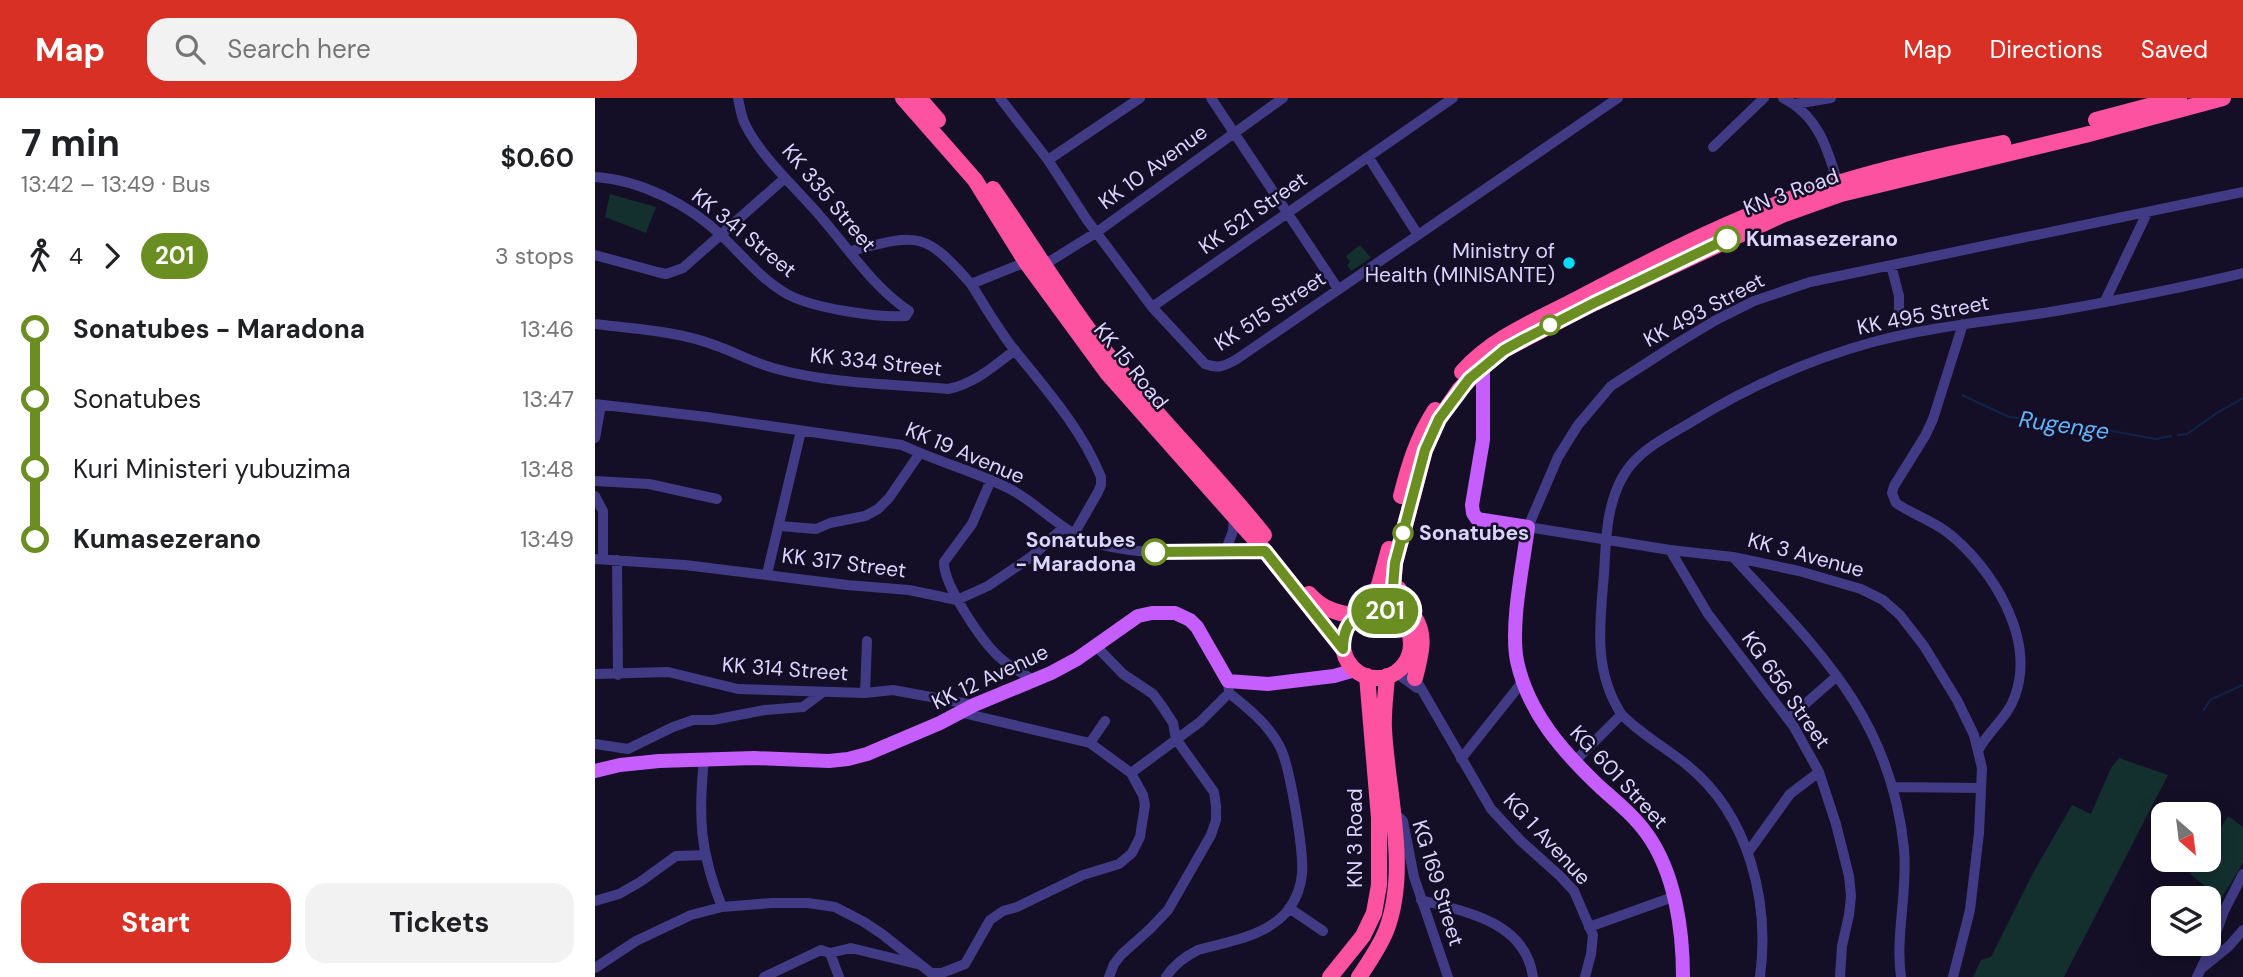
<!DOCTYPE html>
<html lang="en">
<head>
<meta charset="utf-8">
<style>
	body { margin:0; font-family:"DM Sans",sans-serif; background:#f2f2f2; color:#202124; height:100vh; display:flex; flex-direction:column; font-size:26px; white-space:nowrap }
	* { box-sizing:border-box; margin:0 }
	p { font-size:23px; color:#757577 }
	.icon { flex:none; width:38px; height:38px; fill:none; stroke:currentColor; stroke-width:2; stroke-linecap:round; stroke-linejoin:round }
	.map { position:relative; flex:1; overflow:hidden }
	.drawer { display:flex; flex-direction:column; background:#fff; width:595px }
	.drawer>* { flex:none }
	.badge { padding:0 14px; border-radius:23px; font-size:24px; line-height:46px }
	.needle { width:46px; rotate:152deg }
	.tools { position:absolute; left:1556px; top:704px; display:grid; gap:14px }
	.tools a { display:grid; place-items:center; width:70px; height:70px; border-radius:14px; background:#fff; box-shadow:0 4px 18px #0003; font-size:35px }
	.map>.badge { position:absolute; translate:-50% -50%; box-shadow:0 0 0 4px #fff }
	.legs { display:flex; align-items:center; gap:10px; height:77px; padding:0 21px; font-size:23px }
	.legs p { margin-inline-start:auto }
	.head { display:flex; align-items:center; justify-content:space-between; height:119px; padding:0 21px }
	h1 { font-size:38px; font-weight:700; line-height:52px }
	.action { display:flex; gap:14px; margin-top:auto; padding:14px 21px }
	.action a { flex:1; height:80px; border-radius:21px; background:#d93025; color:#fff; font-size:28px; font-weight:700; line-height:80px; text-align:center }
	.action a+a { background:#f2f2f2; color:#202124 }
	ul { padding:0 21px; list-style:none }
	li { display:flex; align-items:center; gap:24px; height:70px; font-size:26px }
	li i { display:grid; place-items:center; width:10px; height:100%; margin:0 9px; background:currentColor }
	li i::after { content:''; width:18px; height:18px; margin:-9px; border:5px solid; border-radius:50%; background:#fff }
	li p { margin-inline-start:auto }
	li:first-child i { background:linear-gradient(#0000 50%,currentColor 0) }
	li:last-child i { background:linear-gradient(currentColor 50%,#0000 0) }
	header { display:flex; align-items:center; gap:42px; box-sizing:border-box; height:98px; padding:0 35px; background:#d93025; color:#fff }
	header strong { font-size:33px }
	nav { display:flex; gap:38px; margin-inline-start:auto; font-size:24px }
	.search { width:490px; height:63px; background:#f2f2f2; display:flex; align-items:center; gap:18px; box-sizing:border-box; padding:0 24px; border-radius:21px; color:#757577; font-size:26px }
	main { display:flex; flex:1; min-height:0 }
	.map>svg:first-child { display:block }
	.green { fill:#13302f }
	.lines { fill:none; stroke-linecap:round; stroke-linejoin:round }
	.stream { stroke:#0f244a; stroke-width:2 }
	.minor { stroke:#403b84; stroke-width:10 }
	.major { stroke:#c55efc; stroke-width:14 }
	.highway { stroke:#fc529f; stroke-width:16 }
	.line-1-casing { stroke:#fff; stroke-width:16 }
	.line-1 { stroke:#6b8e23; stroke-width:10 }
	.stop-1-dot { fill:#fff; stroke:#6b8e23; stroke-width:3.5 }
	.poi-dot { fill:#04dcfb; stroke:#140f26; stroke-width:2.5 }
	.labels { text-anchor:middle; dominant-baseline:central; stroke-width:5; stroke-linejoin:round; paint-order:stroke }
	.street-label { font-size:21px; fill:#dbd5fe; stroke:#140f26 }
	.stop-label { font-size:21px; font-weight:bold; fill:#dbd5fe; stroke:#140f26; text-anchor:start }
	.poi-label { font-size:21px; fill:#dbd5fe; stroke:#140f26; text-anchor:end }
	.water-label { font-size:23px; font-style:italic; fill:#65b2fc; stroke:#140f26 }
</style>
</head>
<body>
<header>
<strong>Map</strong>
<div class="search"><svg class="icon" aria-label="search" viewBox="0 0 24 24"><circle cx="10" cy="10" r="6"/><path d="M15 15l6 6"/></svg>Search here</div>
<nav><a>Map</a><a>Directions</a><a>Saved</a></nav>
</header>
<main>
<section class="drawer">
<div class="head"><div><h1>7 min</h1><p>13:42 – 13:49 · Bus</p></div><b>$0.60</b></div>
<div class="legs"><svg class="icon" aria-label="walk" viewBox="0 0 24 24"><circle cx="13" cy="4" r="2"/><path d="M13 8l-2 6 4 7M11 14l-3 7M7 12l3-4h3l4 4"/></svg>4<svg class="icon" aria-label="forward" viewBox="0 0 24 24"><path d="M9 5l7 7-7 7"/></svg><b class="badge" style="background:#6b8e23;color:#fff">201</b><p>3 stops</p></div>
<ul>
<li><i style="color:#6b8e23"></i><b>Sonatubes - Maradona</b><p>13:46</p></li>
<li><i style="color:#6b8e23"></i><span>Sonatubes</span><p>13:47</p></li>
<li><i style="color:#6b8e23"></i><span>Kuri Ministeri yubuzima</span><p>13:48</p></li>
<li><i style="color:#6b8e23"></i><b>Kumasezerano</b><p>13:49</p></li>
</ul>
<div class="action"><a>Start</a><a>Tickets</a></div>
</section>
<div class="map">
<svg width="1648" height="879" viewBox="0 0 1648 879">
	<rect width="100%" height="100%" fill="#140f26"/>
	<path class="green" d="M15,96L61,109L51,135L10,119Z
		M765,147L776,160L756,173L752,167L755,164L751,158Z
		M1524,660L1573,677L1469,879H1378L1386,862L1396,859L1438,775L1477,707L1496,716L1516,670Z
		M1633,718L1648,729V765L1626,801L1595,776L1605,761H1614V748Z"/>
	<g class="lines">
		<path class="stream" d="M1367,297L1414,319L1473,325L1561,341L1576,338
			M1583,337L1592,336L1622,315L1648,300
			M1609,612L1615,602L1648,587"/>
		<path class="minor" d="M405,0L453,62L492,122L557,209L858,0
			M616,0L743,191
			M1188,0C1224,18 1233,52 1244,89
			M1200,6L1236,0
			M1118,49L1169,0
			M774,60L823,137
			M453,62L545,0
			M0,79C46,82 95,107 128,139C148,158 167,182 192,196C217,210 282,220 311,218L314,213C277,188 254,151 225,118C202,91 165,58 150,26C146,18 145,9 143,0
			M256,153C322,136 329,132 376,186L431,164
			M0,157L62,174L71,176L88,170L190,80
			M449,167L502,134L688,0
			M1296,167L1304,198V224
			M376,186C390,208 404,233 421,254C452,292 487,332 506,379V387L503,394L479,436
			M1510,203L1552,115
			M557,209L610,266C623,271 630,268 642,261L1023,0
			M0,226C40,231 84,233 122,248C142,255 161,266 182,271C237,286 297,286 353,291C379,286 399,268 420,252
			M1368,226L1338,321L1330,338L1299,388L1297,395L1301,405C1317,416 1336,422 1352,434C1397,469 1441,540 1420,598C1413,619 1394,632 1384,651
			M0,306L112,319L307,347C343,364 382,374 417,392C446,408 470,437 503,446C556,460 615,454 670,453
			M0,340L6,307
			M396,382L377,426L349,464C348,486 386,542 403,558C413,568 427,575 439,582
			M0,383L54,386L122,401
			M0,398L8,413V461
			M185,428L221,431L235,425L270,418L283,411L294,400L325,355
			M1075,452L1113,516L1199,629L1224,674L1241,726L1254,778L1256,798L1254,817L1247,848L1245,879
			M630,454L638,433L639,417
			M1138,459C1223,552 1296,619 1309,751C1313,794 1300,837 1306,879
			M0,461L90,467L252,487L314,492L362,502L393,488L436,459L469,429
			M22,462L23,577
			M172,476L206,333
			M500,547L528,576L558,596L567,608L578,625L581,641L619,694L621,708V722L616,737L573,812L555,831L527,856L519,866L514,879
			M809,566L820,580L896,711L926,743L965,778L979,793L998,837L996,856L990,879
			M800,574L822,590
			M0,576L73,574L143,591L270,595L298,592L379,607
			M270,595L272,543
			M1193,621L1242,578
			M495,645L510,623
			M0,646L33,651
			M33,651L78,629L98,622H118L170,612L208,609L228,594
			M866,661L928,583
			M109,662C103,720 105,754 127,809
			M979,664L1026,617
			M536,675L605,624L634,595
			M1299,689L1386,690
			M793,720H805L808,723L819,779L853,879
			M1154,753L1195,696L1224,674
			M826,802C871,814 930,823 938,879
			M0,803L24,796L45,784L81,758L110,757
			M694,810L728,833
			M994,829L1078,799
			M235,855L244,879
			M0,870L41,843L96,817L127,809L177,805H213L240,809L269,824L287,836L336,875H347L370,866L395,822L408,813L422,809L488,777L524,766L537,755L545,739L550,707L548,697L536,675L495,645L368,615
			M1607,870L1634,848L1648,832
			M169,879L226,852L235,855L256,850L322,866
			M571,879C578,868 591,858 603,852C635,843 673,838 694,811C701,801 706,788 707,776C709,754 695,668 685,649C674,627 653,610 634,595L633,583
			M1165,879C1175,803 1154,717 1092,667C1078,655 1033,627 1025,614C998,571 1005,524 1009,476C1011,442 1011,405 1030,375C1045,351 1075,337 1098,323C1153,289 1216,261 1278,244C1338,228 1400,223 1461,213C1523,202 1586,190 1648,175
			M1358,879L1375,812L1384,735L1387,670L1379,637L1362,602L1329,548L1305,517L1288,502L1266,491L1204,473L1138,459L1075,452L933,429L963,359L983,327L1016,288L1081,246L1121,222L1159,203L1215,184L1648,94
			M1602,879L1614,854L1629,813L1648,776"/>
		<path class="major" d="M888,268V342L877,407L878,415L882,421L933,429C928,467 915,527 922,563C933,615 968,654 1006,690C1022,704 1039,718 1052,736C1080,775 1088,832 1088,879
			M0,673L25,667L64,663L159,660L234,663L253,661L272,656L345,625L379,607L456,575L482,561L543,518L557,515H580L595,522L602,529L633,583L673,586L739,578L760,572"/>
		<path class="highway" d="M308,0L380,82L431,164L513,276L670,453L748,551
			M324,0L343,22
			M1501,22L1584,0
			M398,91C439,150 476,212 521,267C568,325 622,378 669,437
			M867,274C898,239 942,222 982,201C1066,157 1153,112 1243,85C1297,68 1353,56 1408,45
			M806,398C814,367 822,340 840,312
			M804,491C807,503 813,510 820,520C832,539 825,559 820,580
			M714,496C727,511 742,515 761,518
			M748 546a34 34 0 1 1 68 0a34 34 0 1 1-68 0Z
			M770,514L784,487L794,451
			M802,518L798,489L800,465L830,352L844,321L864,292L888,268L909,252L999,205L1187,117L1246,96L1490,37L1628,0
			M735,879L768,838L779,815L784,787V720L772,578
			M764,879C774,864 784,850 791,833C815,772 792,694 789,631C788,614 791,595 792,578"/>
	</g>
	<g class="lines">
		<g class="line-1-casing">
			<path id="line-1" d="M560,454L670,453L748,551C748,518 772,504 802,518L798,489L800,465L830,352L844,321L874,281L909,252L929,241L999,205L1132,141"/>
		</g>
		<use href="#line-1" class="line-1"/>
	</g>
	<g class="stop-1-dot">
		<circle cx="1132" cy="141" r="12"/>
		<circle cx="955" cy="227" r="9"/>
		<circle cx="808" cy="435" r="9"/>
		<circle cx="560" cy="454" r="12"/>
	</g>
	<circle class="poi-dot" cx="974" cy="165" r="7"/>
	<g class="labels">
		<g class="street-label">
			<text transform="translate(558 69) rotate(-36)">KK 10 Avenue</text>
			<text transform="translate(1196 94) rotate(-20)">KN 3 Road</text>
			<text transform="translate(234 100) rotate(50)">KK 335 Street</text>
			<text transform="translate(658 115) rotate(-35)">KK 521 Street</text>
			<text transform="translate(149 135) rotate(39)">KK 341 Street</text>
			<text transform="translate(1109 212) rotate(-28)">KK 493 Street</text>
			<text transform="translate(675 213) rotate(-33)">KK 515 Street</text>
			<text transform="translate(1328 217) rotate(-11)">KK 495 Street</text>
			<text transform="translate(281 264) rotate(6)">KK 334 Street</text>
			<text transform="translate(536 268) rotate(51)">KK 15 Road</text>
			<text transform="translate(370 355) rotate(23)">KK 19 Avenue</text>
			<text transform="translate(1211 457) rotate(15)">KK 3 Avenue</text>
			<text transform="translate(249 465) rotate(7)">KK 317 Street</text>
			<text transform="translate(190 571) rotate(4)">KK 314 Street</text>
			<text transform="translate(395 579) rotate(-25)">KK 12 Avenue</text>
			<text transform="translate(1191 592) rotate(55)">KG 656 Street</text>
			<text transform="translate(1024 679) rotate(47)">KG 601 Street</text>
			<text transform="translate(760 740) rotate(-90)">KN 3 Road</text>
			<text transform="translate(952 741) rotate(47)">KG 1 Avenue</text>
			<text transform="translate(843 785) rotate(73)">KG 169 Street</text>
		</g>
		<g class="stop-label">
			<text x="1151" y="141">Kumasezerano</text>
			<text x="824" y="435">Sonatubes</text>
			<text x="541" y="442" text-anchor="end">Sonatubes<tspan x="541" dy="24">- Maradona</tspan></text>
		</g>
		<g class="poi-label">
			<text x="960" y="153">Ministry of<tspan x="960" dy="24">Health (MINISANTE)</tspan></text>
		</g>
		<g class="water-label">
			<text transform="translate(1469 327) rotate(8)">Rugenge</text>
		</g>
	</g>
</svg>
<div class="tools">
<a><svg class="needle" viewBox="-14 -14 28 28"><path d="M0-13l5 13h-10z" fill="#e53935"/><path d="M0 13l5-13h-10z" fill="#757577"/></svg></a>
<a><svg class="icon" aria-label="layers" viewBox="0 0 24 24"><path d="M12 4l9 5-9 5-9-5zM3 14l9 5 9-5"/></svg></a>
</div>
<b class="badge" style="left:790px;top:513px;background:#6b8e23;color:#fff">201</b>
</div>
</main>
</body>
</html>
